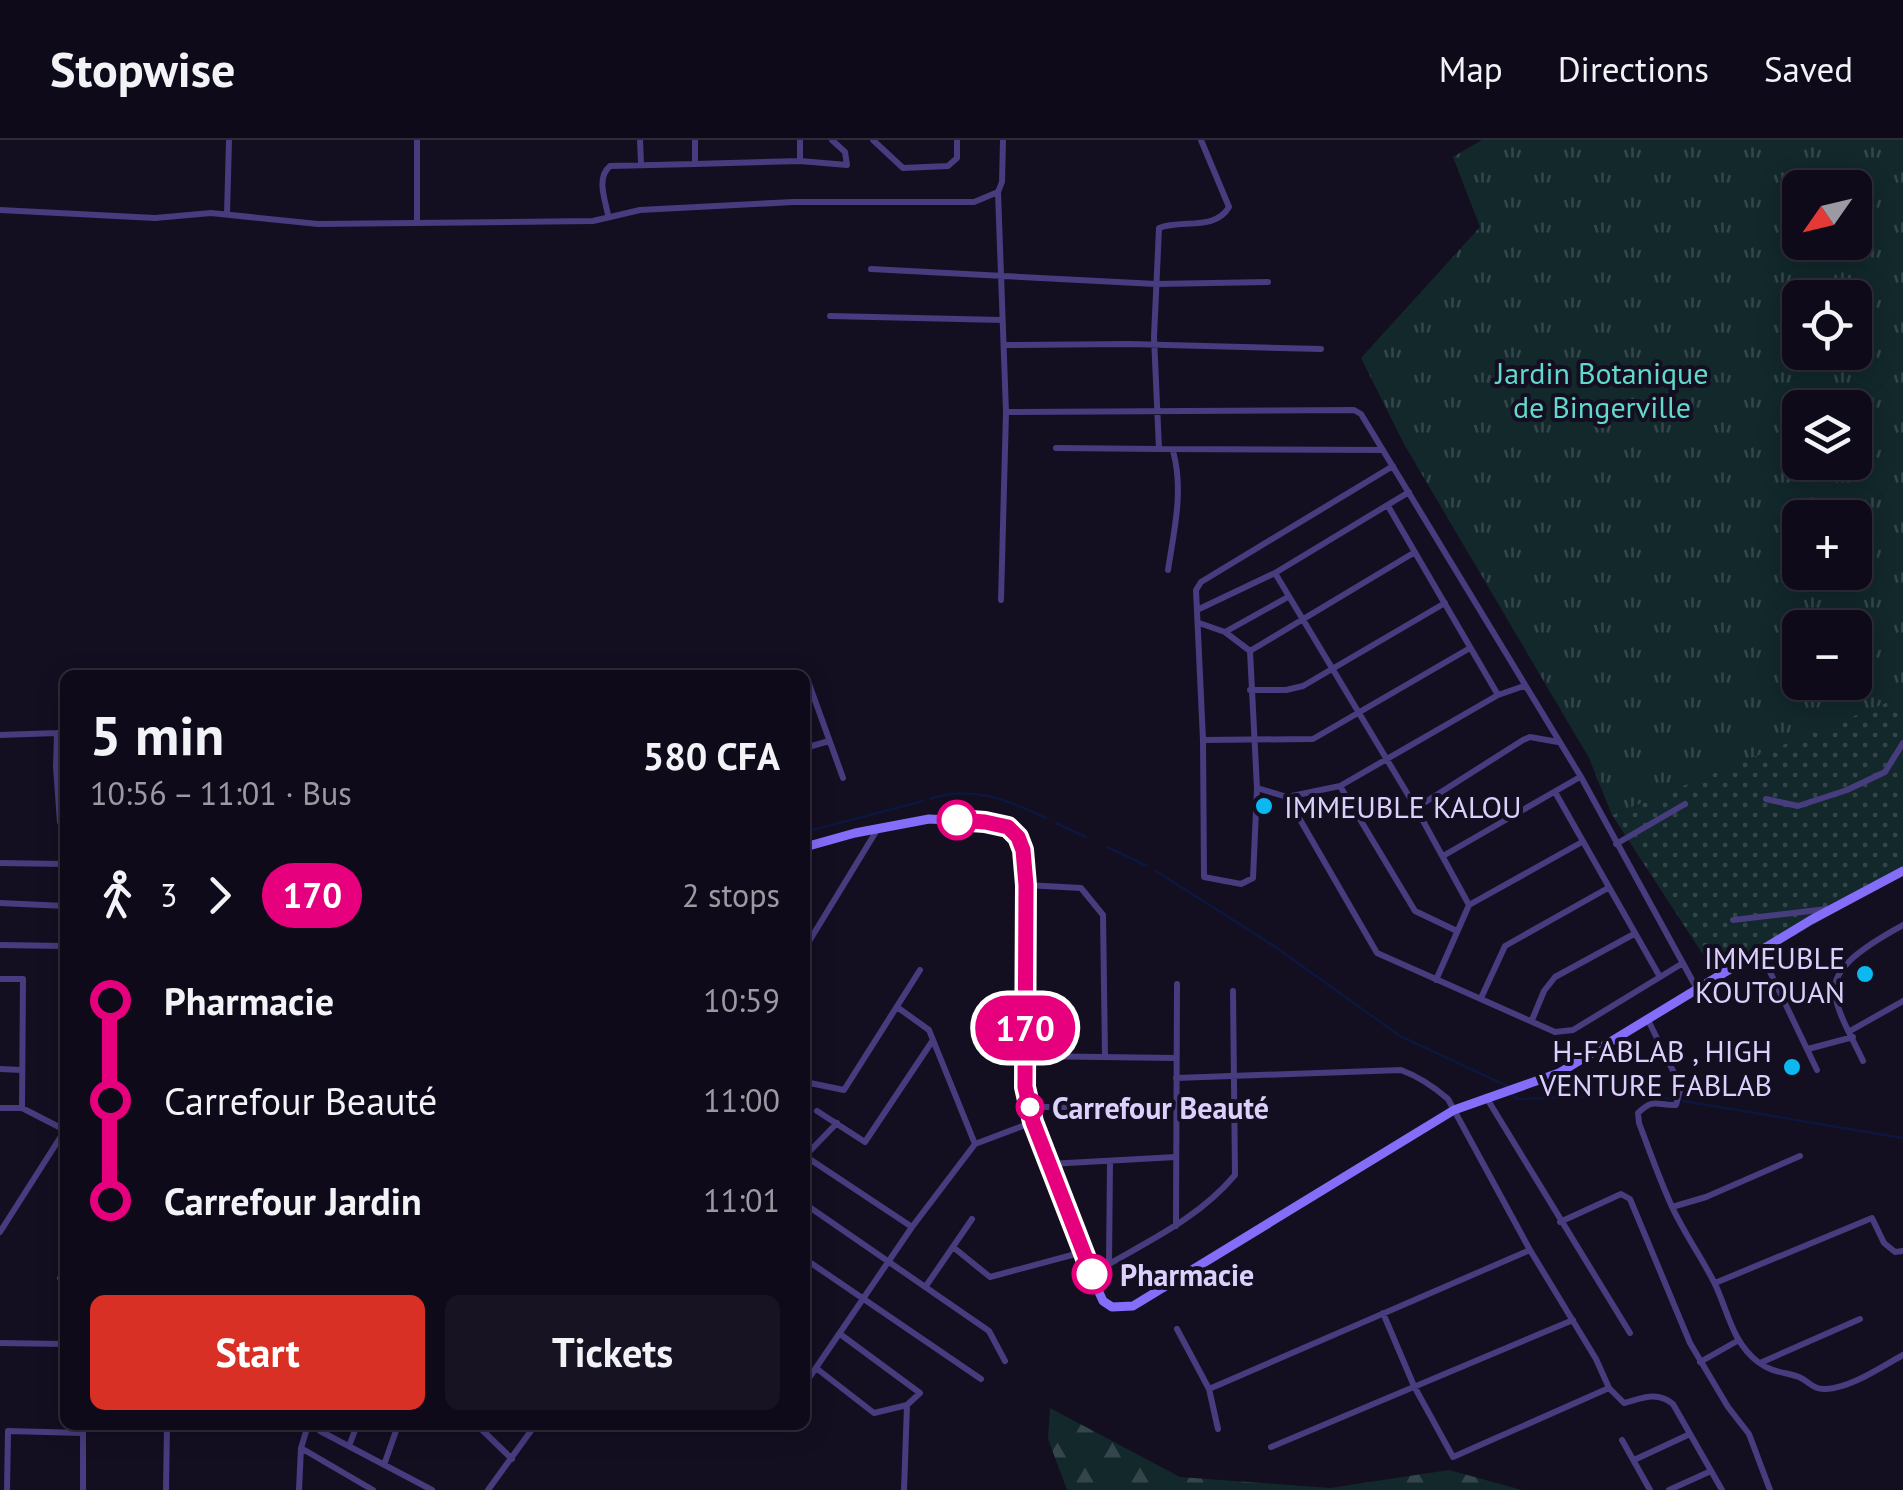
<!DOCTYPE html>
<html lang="en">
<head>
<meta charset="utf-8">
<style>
	body { margin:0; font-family:"PT Sans",sans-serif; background:#181322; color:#f1f3f6; height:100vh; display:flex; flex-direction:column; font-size:38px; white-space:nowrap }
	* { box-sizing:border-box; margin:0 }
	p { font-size:32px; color:#9b9aa2 }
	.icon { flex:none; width:55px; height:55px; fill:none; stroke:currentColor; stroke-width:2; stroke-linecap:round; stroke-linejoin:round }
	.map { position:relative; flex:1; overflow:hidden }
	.panel { position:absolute; left:60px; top:530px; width:750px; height:760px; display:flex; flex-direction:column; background:#0f0a19; border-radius:15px; box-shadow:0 5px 25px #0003,0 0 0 2px #2f2b38 }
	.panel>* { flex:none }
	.badge { padding:0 20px; border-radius:32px; font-size:35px; line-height:65px }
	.needle { width:65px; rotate:236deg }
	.fabs { position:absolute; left:1782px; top:30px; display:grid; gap:20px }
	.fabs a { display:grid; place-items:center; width:90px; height:90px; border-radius:15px; background:#0f0a19; box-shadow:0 5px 25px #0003,0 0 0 2px #2f2b38; font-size:50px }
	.map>.badge { position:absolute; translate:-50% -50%; box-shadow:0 0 0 5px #fff }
	.legs { display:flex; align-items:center; gap:15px; height:110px; padding:0 30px; font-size:32px }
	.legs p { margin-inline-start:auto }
	.headline { display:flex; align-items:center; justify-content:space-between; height:170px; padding:0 30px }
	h1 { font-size:55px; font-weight:600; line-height:75px }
	.primary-button { display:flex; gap:20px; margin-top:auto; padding:20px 30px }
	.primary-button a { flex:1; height:115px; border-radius:15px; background:#d93025; color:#fff; font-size:40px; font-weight:600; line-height:115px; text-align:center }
	.primary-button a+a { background:#181322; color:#f1f3f6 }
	ul { padding:0 30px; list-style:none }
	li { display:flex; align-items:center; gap:35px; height:100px; font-size:38px }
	li i { display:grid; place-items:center; width:15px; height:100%; margin:0 12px; background:currentColor }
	li i::after { content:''; width:25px; height:25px; margin:-12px; border:8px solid; border-radius:50%; background:#0f0a19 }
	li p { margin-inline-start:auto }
	li:first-child i { background:linear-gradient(#0000 50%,currentColor 0) }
	li:last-child i { background:linear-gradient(currentColor 50%,#0000 0) }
	header { display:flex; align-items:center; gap:60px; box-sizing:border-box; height:140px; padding:0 50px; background:#0f0a19; border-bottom:2px solid #2f2b38 }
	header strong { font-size:48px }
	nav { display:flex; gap:55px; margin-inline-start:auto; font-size:35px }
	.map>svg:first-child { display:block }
	.grass { fill:url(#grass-dots) }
	.forest { fill:url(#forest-firs) }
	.park { fill:url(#park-tufts); fill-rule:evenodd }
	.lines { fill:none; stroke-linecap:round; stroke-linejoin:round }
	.stream { stroke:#0c173d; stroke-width:2.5 }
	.street { stroke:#473c7e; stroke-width:6 }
	.secondary { stroke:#846df8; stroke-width:9 }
	.line-1-casing { stroke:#fff; stroke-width:22 }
	.line-1 { stroke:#e6007e; stroke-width:15 }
	.poi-dot { fill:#0bb8ef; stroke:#140e21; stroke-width:4 }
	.stop-1-dot { fill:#fff; stroke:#e6007e; stroke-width:5 }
	.labels { text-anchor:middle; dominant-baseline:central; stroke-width:8; stroke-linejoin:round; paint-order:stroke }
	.park-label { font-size:30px; fill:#61d9cc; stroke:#140e21 }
	.poi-label { font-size:30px; fill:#dcd1fd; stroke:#140e21; text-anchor:end }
	.stop-label { font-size:30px; font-weight:bold; fill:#dcd1fd; stroke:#140e21; text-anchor:start }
</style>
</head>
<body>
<header>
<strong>Stopwise</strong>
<nav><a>Map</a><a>Directions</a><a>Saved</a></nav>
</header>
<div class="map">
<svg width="1903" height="1350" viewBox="0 0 1903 1350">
	<defs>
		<pattern id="grass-dots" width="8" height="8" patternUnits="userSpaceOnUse" patternTransform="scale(2.5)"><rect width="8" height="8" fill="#12282b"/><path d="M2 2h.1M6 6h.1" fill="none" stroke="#34464b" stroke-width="1.8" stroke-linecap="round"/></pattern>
		<pattern id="forest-firs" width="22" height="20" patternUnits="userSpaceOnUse" patternTransform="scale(2.5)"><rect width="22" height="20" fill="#12282b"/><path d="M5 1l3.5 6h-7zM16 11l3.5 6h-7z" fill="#34464b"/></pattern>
		<pattern id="park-tufts" width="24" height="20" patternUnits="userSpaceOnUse" patternTransform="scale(2.5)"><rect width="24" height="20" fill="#12282b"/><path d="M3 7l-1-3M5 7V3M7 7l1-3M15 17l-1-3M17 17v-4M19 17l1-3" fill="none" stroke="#34464b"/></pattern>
	</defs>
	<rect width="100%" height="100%" fill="#140e21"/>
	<path class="grass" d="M1903,553V733L1719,839L1612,675Z"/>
	<path class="forest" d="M1050,1268L1180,1337L1330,1348L1449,1330L1522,1350H1067L1048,1299Z"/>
	<path class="park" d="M1482,0H1903V556L1612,675L1589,618L1404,304L1361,218L1480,87L1453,17ZM1800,48H1855V102H1800ZM1800,158H1855V212H1800ZM1800,268H1855V322H1800ZM1800,378H1855V432H1800ZM1800,488H1855V542H1800Z"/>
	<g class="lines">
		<path class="stream" d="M930,659C974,645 1006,660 1046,678
			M1056,683L1086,697
			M805,692L923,661
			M1107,707L1147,726
			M1156,731L1274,806L1400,896L1507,946
			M1510,953L1517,959L1637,955L1674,959
			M1683,961L1903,998"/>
		<path class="street" d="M640,0L641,23
			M800,0V21
			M873,0L903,28L948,26L957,18V0
			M695,24L800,21L847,25L845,12L832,0
			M998,52L1006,272L1001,460
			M0,70L155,78L211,73L318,84L593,81L640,70L793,62H974L998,52L1002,42L1003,0
			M227,74L229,0
			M608,75C605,59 596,38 610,26L695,24V0
			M417,83V0
			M871,129L1156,144L1268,142
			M830,176L1002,180
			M1005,205L1129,204L1321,209
			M1006,272L1354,270L1361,274L1581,637L1697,849
			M1056,308L1159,309L1154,197L1159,88C1182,79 1215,91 1229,67L1201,0
			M1159,309L1383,310
			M1388,366L1498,555
			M1168,430C1174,391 1184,350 1173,311
			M1275,433L1416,668L1469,765
			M1197,470L1275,433L1409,352
			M1199,483L1225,492L1250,511
			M1225,492L1288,457
			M1250,511L1257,648L1253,738L1241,744L1204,737L1203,600L1196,450L1201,442L1393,326
			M1250,511L1415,412
			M808,541L843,638
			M1250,550H1286L1303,546L1445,463
			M65,592L57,593L56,627L60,682L65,686
			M0,595L57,593
			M1203,600L1313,599L1470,508
			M805,608L829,601
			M1340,646L1415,771L1457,791
			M1257,648L1287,657L1340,646L1498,555L1524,546
			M1555,652L1660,837
			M1287,657L1377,813L1555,892L1573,890L1683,823
			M1766,659L1798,666L1847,650L1885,632L1903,603
			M1416,668L1523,600L1530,597L1558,602
			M1616,704L1685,664
			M1443,716L1580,637
			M0,723L65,724
			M1026,745L1081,748L1103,775L1105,916
			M0,763L65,766
			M1733,780L1827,769
			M0,805L65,806
			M805,808L877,690
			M1760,811L1817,930
			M0,839H23L22,968
			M1436,840L1469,765L1582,702
			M1481,858L1505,806L1608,748
			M897,867L929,890L975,1004
			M1532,880L1544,851L1555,837L1634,794
			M1648,880L1681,947L1676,965C1657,966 1655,957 1638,973L1639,983C1650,1012 1660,1041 1673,1069C1685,1094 1701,1117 1714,1142C1728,1170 1731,1201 1758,1222C1772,1233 1786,1232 1799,1237C1810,1242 1813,1250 1826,1249C1851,1248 1881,1227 1903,1215
			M1850,891L1903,861
			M1808,909L1853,897
			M1025,916L1176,918
			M1863,921C1854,901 1839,877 1835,855C1829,824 1881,798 1903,785
			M0,929L22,930
			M1176,938L1401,930C1420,937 1433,946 1448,959L1530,1110L1596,1219L1609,1248L1624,1263C1643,1258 1657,1251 1673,1264L1722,1350
			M805,942L844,950L920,830
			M1486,957L1630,1193
			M1029,967H1176
			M0,968H22L65,990
			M817,971L865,1002L933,900
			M805,1016L912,1087
			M805,1016L837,983
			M1049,1024L1176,1017
			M805,1064L989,1191L1005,1221
			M1672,1067L1706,1057L1800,1016
			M1560,1082L1621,1054L1630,1059L1690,1203L1728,1267L1749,1294L1770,1350
			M1176,1086L1177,844
			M0,1092L65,990V954
			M953,1107L990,1137L1083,1112
			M805,1119L981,1239
			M1109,1124L1110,1022
			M1092,1134C1143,1103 1195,1082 1235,1035L1233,851
			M60,1138L65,1130
			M1715,1143L1872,1078L1884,1103L1895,1112L1903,1111
			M926,1146L972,1079
			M1383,1173L1414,1246L1453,1317L1609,1248
			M1177,1189L1209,1249L1218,1289
			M0,1203L65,1204
			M1700,1222L1739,1200
			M1760,1223L1860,1179
			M816,1228L874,1273L907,1265L920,1253L840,1194
			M809,1238L912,1087L975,1004L1033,982
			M1209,1249L1530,1110
			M477,1285L512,1319
			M320,1291L432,1350
			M1622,1300L1650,1350
			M349,1306L357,1285
			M1271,1307L1573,1180
			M301,1308L373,1350
			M1634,1320L1690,1294
			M384,1325L398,1285
			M7,1350L8,1291L83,1293V1350
			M166,1350L167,1285
			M299,1350L301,1308L308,1285
			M488,1350L533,1288L532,1285
			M904,1350L907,1265
			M1669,1350L1711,1331"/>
		<path class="secondary" d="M805,707L855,693L929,679L985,682L1008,687L1018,697L1026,745L1025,947L1033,982L1098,1150L1103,1161L1112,1167L1133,1166L1454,970L1559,933L1811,780L1903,731"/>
	</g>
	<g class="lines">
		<g class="line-1-casing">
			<path id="line-1" d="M957,680L985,682L1008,687L1018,697L1023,710L1026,745L1025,947L1033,982L1092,1134"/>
		</g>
		<use href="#line-1" class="line-1"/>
	</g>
	<g class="poi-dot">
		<circle cx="1264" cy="666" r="10"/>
		<circle cx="1865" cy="834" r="10"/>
		<circle cx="1792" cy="927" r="10"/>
	</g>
	<g class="stop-1-dot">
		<circle cx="957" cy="680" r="18"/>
		<circle cx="1030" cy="967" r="12"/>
		<circle cx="1092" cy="1134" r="18"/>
	</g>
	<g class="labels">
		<g class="park-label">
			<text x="1602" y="232">Jardin Botanique<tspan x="1602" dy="34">de Bingerville</tspan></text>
		</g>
		<g class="poi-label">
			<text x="1284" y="666" text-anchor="start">IMMEUBLE KALOU</text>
			<text x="1845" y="817">IMMEUBLE<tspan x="1845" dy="34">KOUTOUAN</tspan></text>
			<text x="1772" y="910">H-FABLAB , HIGH<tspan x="1772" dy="34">VENTURE FABLAB</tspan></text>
		</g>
		<g class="stop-label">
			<text x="1052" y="967">Carrefour Beauté</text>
			<text x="1120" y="1134">Pharmacie</text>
		</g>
	</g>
</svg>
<div class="fabs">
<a><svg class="needle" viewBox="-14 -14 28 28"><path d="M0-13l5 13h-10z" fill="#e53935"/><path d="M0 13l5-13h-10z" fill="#9b9aa2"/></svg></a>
<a><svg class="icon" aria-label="locate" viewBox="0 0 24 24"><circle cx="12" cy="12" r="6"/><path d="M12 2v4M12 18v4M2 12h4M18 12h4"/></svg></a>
<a><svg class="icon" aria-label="layers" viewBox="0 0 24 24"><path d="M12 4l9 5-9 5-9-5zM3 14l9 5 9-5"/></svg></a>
<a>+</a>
<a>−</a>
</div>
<b class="badge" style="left:1025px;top:888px;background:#e6007e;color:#fff">170</b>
<section class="panel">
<div class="headline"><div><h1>5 min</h1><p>10:56 – 11:01 · Bus</p></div><b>580 CFA</b></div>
<div class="legs"><svg class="icon" aria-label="walk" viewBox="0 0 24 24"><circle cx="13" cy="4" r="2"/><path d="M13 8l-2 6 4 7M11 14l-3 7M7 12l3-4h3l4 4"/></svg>3<svg class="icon" aria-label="forward" viewBox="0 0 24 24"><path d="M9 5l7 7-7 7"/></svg><b class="badge" style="background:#e6007e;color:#fff">170</b><p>2 stops</p></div>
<ul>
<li><i style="color:#e6007e"></i><b>Pharmacie</b><p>10:59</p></li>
<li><i style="color:#e6007e"></i><span>Carrefour Beauté</span><p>11:00</p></li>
<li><i style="color:#e6007e"></i><b>Carrefour Jardin</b><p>11:01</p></li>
</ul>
<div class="primary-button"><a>Start</a><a>Tickets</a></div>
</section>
</div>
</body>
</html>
